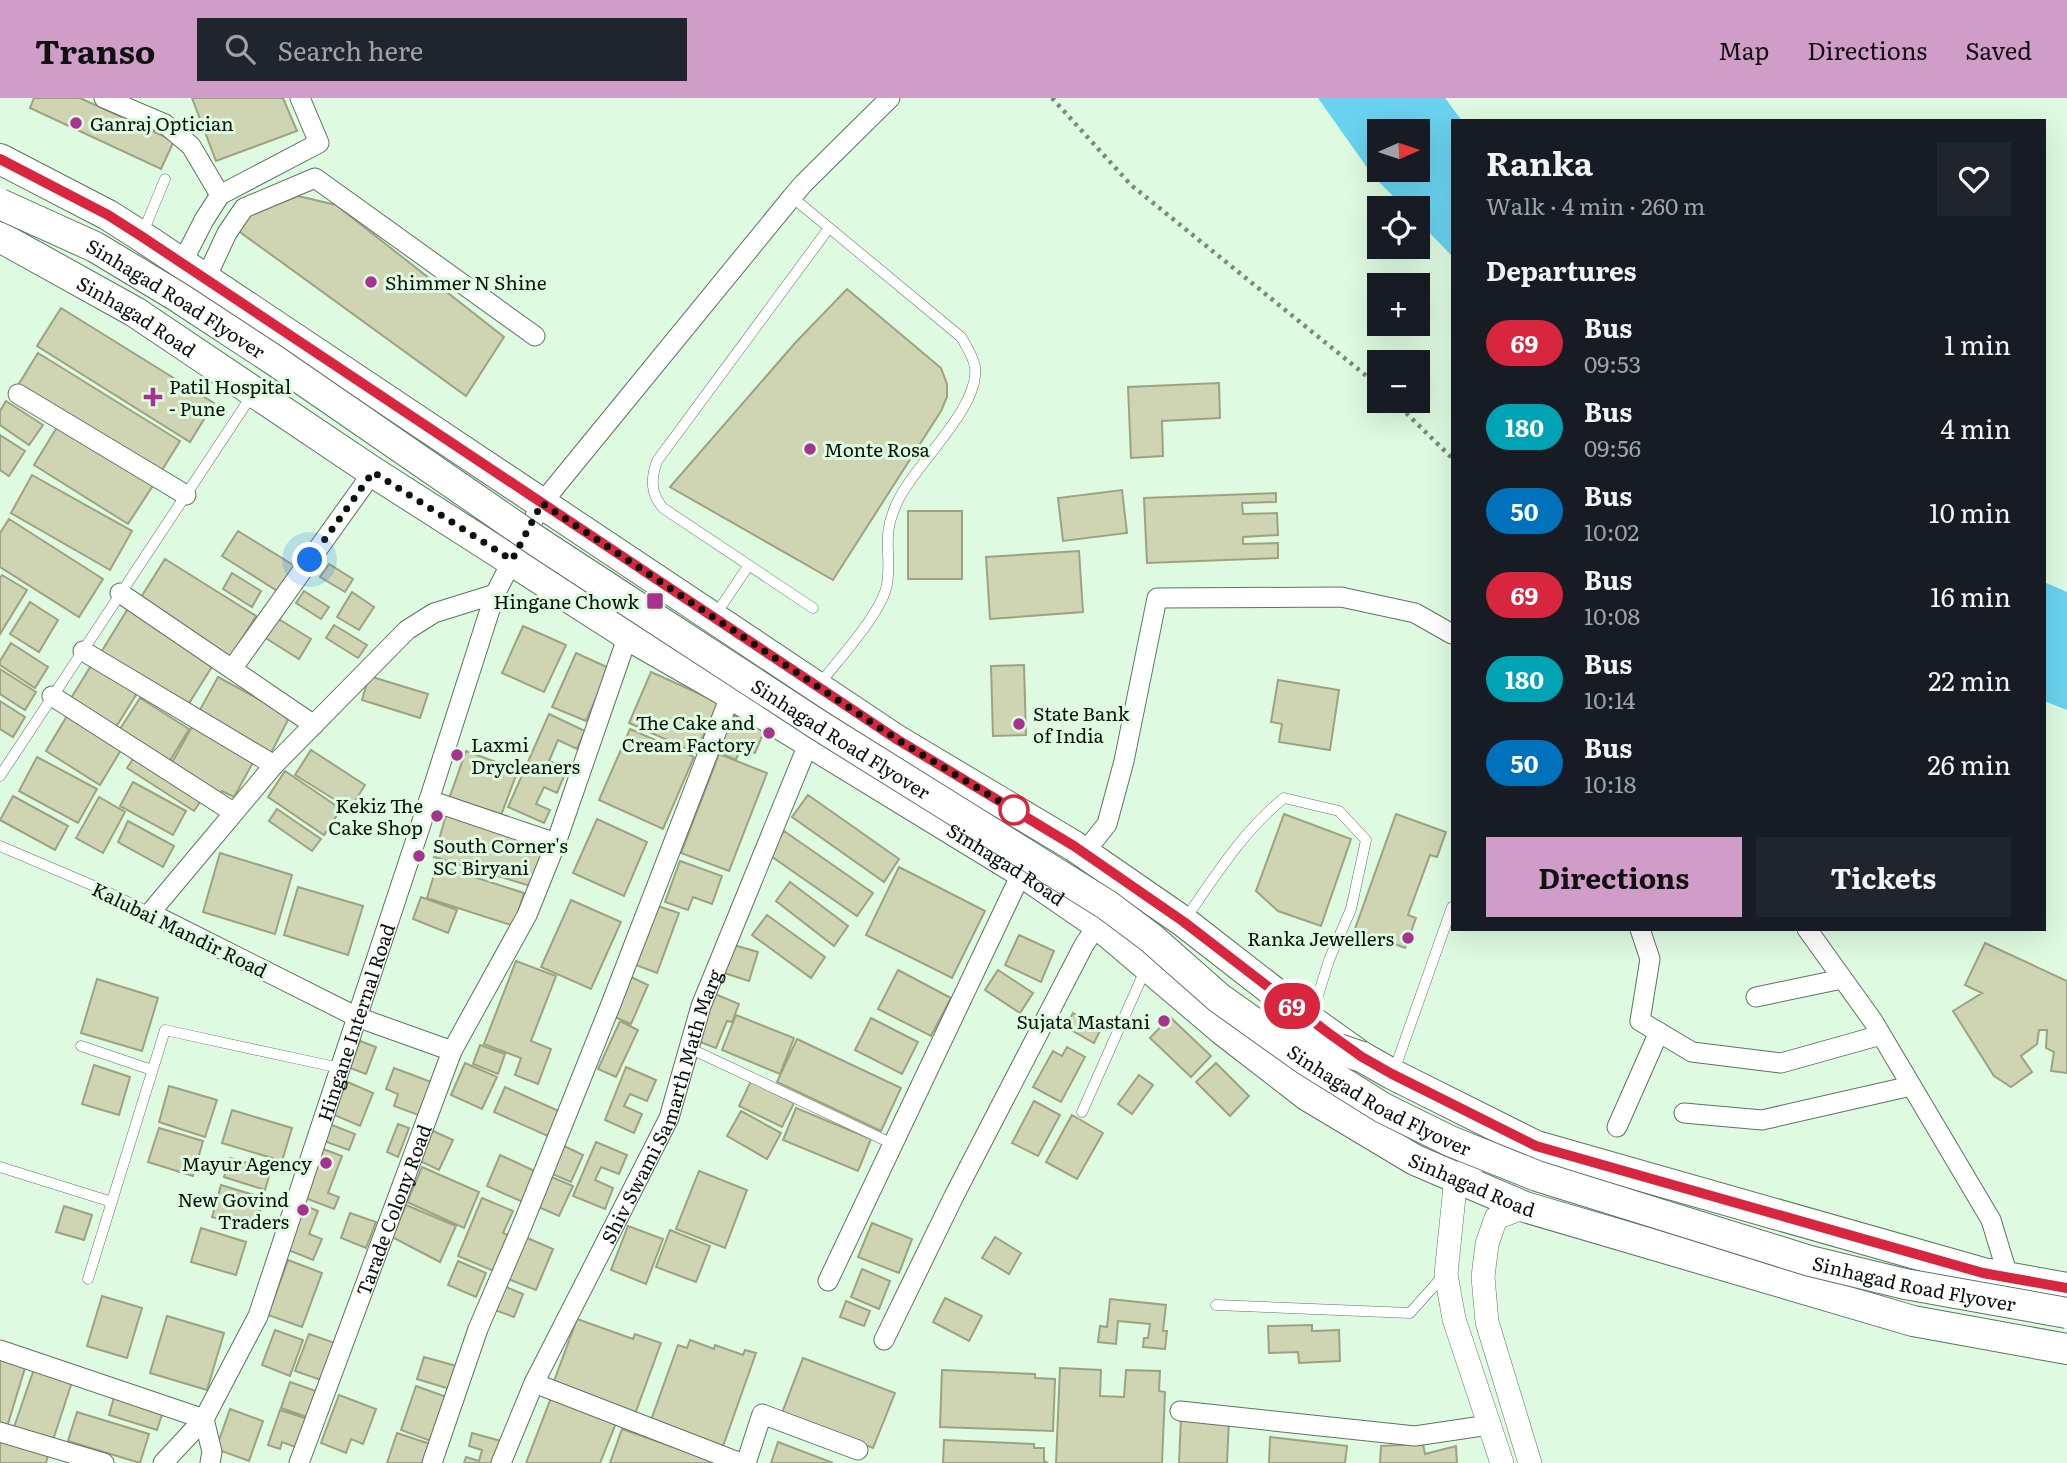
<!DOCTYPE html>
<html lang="en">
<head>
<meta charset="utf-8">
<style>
	body { margin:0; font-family:Literata,serif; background:#20242c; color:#f1f3f6; height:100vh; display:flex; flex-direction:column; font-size:26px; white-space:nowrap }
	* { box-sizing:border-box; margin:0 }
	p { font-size:23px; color:#9ea1a6 }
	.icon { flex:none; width:38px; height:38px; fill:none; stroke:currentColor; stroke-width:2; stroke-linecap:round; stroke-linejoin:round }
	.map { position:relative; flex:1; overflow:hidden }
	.details { position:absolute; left:1451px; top:21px; width:595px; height:812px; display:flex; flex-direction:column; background:#171b24; border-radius:0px; box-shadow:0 7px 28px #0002 }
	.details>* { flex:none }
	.badge { padding:0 14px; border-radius:23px; font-size:24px; line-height:46px }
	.needle { width:46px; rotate:87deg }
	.controls { position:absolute; left:1367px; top:21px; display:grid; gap:14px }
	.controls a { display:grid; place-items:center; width:63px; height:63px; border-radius:0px; background:#171b24; box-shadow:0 7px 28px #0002; font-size:35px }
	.you { position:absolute; width:35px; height:35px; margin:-18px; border:5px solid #fff; border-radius:50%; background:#1a73e8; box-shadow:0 0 0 10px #1a73e833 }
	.map>.badge { position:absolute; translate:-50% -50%; box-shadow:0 0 0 4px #fff }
	h2 { padding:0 35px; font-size:26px; line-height:63px }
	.round { display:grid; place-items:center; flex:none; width:74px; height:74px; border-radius:0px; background:#20242c }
	.summary { display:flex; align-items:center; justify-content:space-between; height:119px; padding:0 35px }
	h1 { font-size:33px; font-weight:700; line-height:52px }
	.primary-button { display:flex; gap:14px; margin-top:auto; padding:14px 35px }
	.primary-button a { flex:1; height:80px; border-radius:0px; background:#cf9dc8; color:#111; font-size:28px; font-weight:700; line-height:80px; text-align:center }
	.primary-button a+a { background:#20242c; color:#f1f3f6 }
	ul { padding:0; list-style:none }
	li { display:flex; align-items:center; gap:21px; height:84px; padding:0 35px }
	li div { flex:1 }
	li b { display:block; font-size:26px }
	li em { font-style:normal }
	li .badge { min-width:77px; font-weight:700; text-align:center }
	header { display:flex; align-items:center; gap:42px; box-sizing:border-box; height:98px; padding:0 35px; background:#cf9dc8; color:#111 }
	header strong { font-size:33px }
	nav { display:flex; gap:38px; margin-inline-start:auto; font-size:24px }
	.search { width:490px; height:63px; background:#20242c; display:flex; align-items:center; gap:18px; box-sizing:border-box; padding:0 24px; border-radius:0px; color:#9ea1a6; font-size:26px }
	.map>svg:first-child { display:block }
	.water { fill:#69d3ef; fill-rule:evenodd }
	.building { fill:#cfd4b2; stroke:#9da281; stroke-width:2 }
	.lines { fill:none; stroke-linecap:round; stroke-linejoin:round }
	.service-casing { stroke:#5b755e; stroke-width:11 }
	.minor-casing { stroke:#5b755e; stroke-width:21 }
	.tertiary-casing { stroke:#5b755e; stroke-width:24 }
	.primary-casing { stroke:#5b755e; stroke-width:32 }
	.path { stroke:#788c7b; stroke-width:4.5; stroke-dasharray:3.5 5; stroke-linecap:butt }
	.service { stroke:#fff; stroke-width:10 }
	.minor { stroke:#fff; stroke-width:19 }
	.tertiary { stroke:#fff; stroke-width:23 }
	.primary { stroke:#fff; stroke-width:30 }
	.primary-bridge-casing { stroke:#5b755e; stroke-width:32; stroke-linecap:butt }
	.primary-bridge { stroke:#fff; stroke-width:30 }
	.line-casing { stroke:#fff; stroke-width:16 }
	.line { stroke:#d7263d; stroke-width:10 }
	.walk { stroke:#0a140c; stroke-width:7; stroke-dasharray:0 12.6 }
	.poi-dot { fill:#a5338f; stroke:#defbe1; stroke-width:2.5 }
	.stop-dot { fill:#fff; stroke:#d7263d; stroke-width:3.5 }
	.labels { text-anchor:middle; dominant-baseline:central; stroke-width:6; stroke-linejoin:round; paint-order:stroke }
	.poi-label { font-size:19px; fill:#0a140c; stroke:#defbe1; text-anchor:start }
	.street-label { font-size:19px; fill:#0a140c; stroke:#defbe1 }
</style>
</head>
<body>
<header>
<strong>Transo</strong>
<div class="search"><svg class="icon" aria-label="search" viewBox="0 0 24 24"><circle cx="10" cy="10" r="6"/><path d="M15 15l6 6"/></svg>Search here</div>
<nav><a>Map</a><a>Directions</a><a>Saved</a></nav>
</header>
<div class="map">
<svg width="2067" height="1365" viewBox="0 0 2067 1365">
	<rect width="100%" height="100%" fill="#defbe1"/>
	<path class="water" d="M1318,0H1445L1462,23H1452V158L1418,123V110H1405L1373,78ZM1379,33H1418V72H1379Z
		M2044,484L2067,494V612L2044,603Z"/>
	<path class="building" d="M34,0H80L174,43L161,71L30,10Z
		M192,0H283L297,33L216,63Z
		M298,98L336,107L504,239L466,298L233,129L256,114Z
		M847,191L941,270L947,286V299L941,313L833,482L670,389L796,244Z
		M61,210L214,305L190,344L37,248Z
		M38,255L180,343L159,377L17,289Z
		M1219,285L1220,320L1162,323L1163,358L1131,360L1128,289Z
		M6,303L43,327L29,347L0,327V313Z
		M59,326L154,386L128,426L34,367Z
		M0,337L25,353L9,378L0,372Z
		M32,377L132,433L110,472L11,415Z
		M1122,392L1127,435L1063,443L1058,400Z
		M1276,395V404L1242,405L1243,416L1277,415L1278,437L1243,439V446L1278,445V460L1147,465L1144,400Z
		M908,413H962V481H908Z
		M9,421L103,481L79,519L0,469V435Z
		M238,433L295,468L279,494L222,458Z
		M1079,453L1083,514L990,521L986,459Z
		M165,461L256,518L229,561L138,504Z
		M329,466L353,481L345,494L320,479Z
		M232,475L261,493L252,509L223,491Z
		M2,477L27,492L0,536V480Z
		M304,493L329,509L321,521L296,505Z
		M352,494L374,509L359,532L337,519Z
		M30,504L58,522L39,554L10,536Z
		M129,509L215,564L186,610L100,556Z
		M277,520L311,541L299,561L264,539Z
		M334,527L367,547L358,560L326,540Z
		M523,528L566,547L544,594L502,575Z
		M11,545L48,569L35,590L0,567V563Z
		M576,555L609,570L586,623L552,609Z
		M94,563L139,592L116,629L71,600Z
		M1024,567L1026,637L993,638L991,568Z
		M0,571L36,594L25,612L0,596Z
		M651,574L718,604L696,655L629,625Z
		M369,578L428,596L420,620L362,602Z
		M218,579L290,618L269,659L196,619Z
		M1278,582L1339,592L1330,652L1279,644L1282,626L1271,624Z
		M140,600L189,631L168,666L118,634Z
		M0,603L25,619L13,639L0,631Z
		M70,613L124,647L100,687L46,653Z
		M549,616L585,633L577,651L558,642L549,663L567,671L557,695L544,689L536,706L550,712L544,725L508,709Z
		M733,617L765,631L755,655L741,649L736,662L718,654Z
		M194,625L256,659L234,699L222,693L220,697L169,670Z
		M630,631L694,659L663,731L599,702Z
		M311,652L365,687L350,711L295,677Z
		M466,653L518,672L500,720L449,701Z
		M137,655L204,698L194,713L127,670Z
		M719,656L767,675L729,773L681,755Z
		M37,659L97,691L78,725L19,693Z
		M285,673L341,711L324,737L268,699Z
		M133,684L186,713L173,737L120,708Z
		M808,697L899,761L884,784L792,719Z
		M13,698L68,728L55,752L0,722Z
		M99,699L125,714L103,755L76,740Z
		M277,711L321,741L312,753L269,723Z
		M1284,716L1351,741L1321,828L1278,813L1256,793Z
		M1396,716L1446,734L1437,759L1430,757L1408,817L1416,820L1405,850L1355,831Z
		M446,717L547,747L534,789L434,759Z
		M597,721L647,744L624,798L573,775Z
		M128,723L174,748L163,769L118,744Z
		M784,733L873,795L857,818L768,756Z
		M220,755L292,777L275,836L203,814Z
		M680,763L722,778L712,806L693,799L688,812L665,804Z
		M437,767L524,795L514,828L427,800Z
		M899,769L985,813L952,880L866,837Z
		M790,784L848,828L834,848L776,803Z
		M298,789L363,808L348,857L284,837Z
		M421,799L457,812L448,835L413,821Z
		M571,802L621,824L591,891L541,869Z
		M658,808L679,815L657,875L636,867Z
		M767,817L825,859L811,880L752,837Z
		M1019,837L1054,853L1041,884L1005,867Z
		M727,845L758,854L749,883L718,873Z
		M1985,845L2067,883V975L2051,973L2054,954L2046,950L2047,932H2039L2037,946L2021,958L2032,974L2011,989L1994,978L1953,913L1982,895L1965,887Z
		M516,863L556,878L531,943L551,951L538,986L515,977L521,960L484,946Z
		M898,872L951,900L931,938L878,911Z
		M998,872L1033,895L1020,915L985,892Z
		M631,879L648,887L631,926L614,919Z
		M97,881L158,900L142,953L81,935Z
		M715,896L739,906L732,924L727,923L716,950L697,943Z
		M1073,915L1101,931L1094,945L1066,929Z
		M736,917L794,940L780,976L722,952Z
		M1170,919L1211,958L1191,979L1150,940Z
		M871,920L918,944L902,976L855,952Z
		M620,923L638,932L616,979L598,971Z
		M797,941L901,990L881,1033L777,984Z
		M360,943L376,949L366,976L350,970Z
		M480,947L505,956L498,976L473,966Z
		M1067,949L1085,959L1061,1004L1033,989L1053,953L1062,958Z
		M465,965L497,979L482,1011L451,997Z
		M1216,965L1249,998L1230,1018L1196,984Z
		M94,967L130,979L119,1017L82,1006Z
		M626,969L656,982L647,1003L630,996L624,1008L642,1016L634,1035L605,1022Z
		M394,970L434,985L421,1018L394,1008L398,996L386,991Z
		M1139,977L1153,987L1132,1016L1118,1006Z
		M343,982L373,995L360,1028L330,1015Z
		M751,983L794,1005L782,1029L739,1008Z
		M169,988L217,1002L205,1039L159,1024Z
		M505,989L561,1014L550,1039L494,1014Z
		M1034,1003L1060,1017L1038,1058L1012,1045Z
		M796,1010L871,1041L858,1073L783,1042Z
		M232,1012L292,1030L282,1063L222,1045Z
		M741,1013L781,1035L767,1061L727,1038Z
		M1072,1017L1103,1035L1077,1081L1046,1064Z
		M327,1025L355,1036L349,1052L321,1042Z
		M398,1026L409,1030L398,1059L387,1054Z
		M159,1030L203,1043L193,1078L148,1064Z
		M431,1032L453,1042L439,1072L418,1062Z
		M596,1044L627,1057L619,1076L601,1069L595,1082L613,1090L605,1111L573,1098Z
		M562,1047L583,1057L571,1084L550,1075Z
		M323,1051L342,1058L328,1095L339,1099L334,1111L305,1100Z
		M500,1057L539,1075L525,1105L487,1088Z
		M230,1060L271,1072L265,1092L224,1079Z
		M422,1069L479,1094L464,1130L407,1104Z
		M699,1073L747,1092L725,1150L676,1131Z
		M549,1078L573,1088L559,1118L536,1108Z
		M221,1087L264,1100L255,1132L212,1119Z
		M482,1100L513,1113L503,1135L510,1138L496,1174L458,1158Z
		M299,1105L318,1113L309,1136L322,1141L313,1162L281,1149Z
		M406,1107L456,1128L440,1164L392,1139Z
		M64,1108L92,1117L84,1142L56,1134Z
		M350,1115L376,1124L366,1150L341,1140Z
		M872,1125L912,1141L899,1175L858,1159Z
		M628,1128L663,1141L646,1186L611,1172Z
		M201,1130L246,1144L236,1177L191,1164Z
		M670,1132L710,1148L696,1184L656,1169Z
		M525,1139L553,1151L536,1192L508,1181Z
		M995,1139L1021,1155L1009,1176L982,1160Z
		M288,1162L322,1175L302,1229L268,1217Z
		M458,1163L486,1175L476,1199L448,1187Z
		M862,1171L890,1183L879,1211L851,1199Z
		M499,1186L523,1196L514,1219L489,1210Z
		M102,1198L142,1210L127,1260L87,1248Z
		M945,1200L982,1218L969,1243L933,1224Z
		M1110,1201L1166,1207L1163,1233H1167L1165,1251L1143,1249L1144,1240H1148L1150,1226L1118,1223L1116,1246L1098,1244L1100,1228L1107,1229Z
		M846,1203L870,1213L864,1228L840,1219Z
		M167,1218L224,1235L207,1292L150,1275Z
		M577,1221L633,1241L635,1236L661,1245L635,1316L553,1286Z
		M1312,1227V1233L1339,1232L1340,1263L1299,1265L1298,1254L1269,1255L1268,1228Z
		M275,1232L303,1242L290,1278L262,1267Z
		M309,1236L335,1245L321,1282L295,1273Z
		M690,1242L714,1251L715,1247L743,1257L745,1252L756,1255L722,1351L650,1325L678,1247L687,1250Z
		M424,1259L460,1269L453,1292L417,1281Z
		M803,1260L895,1295L873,1350L782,1315Z
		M0,1262L25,1270L7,1329L0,1327Z
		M1060,1270L1101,1272L1100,1298L1124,1299L1126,1272L1160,1273L1159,1293L1165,1294L1162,1365H1056Z
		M34,1271L72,1284L52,1345L13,1332Z
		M942,1272L1035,1276V1280L1055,1281L1053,1333L940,1329Z
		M290,1284L316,1293L307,1319L281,1310Z
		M416,1288L452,1301L436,1345L401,1332Z
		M116,1292L165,1307L157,1332L109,1317Z
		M339,1297L376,1311L363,1346L351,1341L346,1355L321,1345Z
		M551,1300L616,1325L600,1365H526Z
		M230,1311L263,1323L249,1363L216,1351Z
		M280,1312L308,1321L298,1350L282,1344L280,1351L268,1347Z
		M77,1314L149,1336L140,1365L68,1343Z
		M1181,1319L1229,1321L1227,1365H1179Z
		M622,1331L713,1363L712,1365H610Z
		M397,1335L430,1346L424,1365H387Z
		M472,1335L501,1343L495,1365H464L466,1359L479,1363L482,1352L469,1348Z
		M0,1339L49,1354L46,1365H0Z
		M1270,1339L1347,1348L1345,1365H1269Z
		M944,1342L1034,1346V1350H1044V1363L1048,1365H943Z
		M778,1344L833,1365H771Z
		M1423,1346L1425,1356L1456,1348L1457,1365H1380L1381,1348Z"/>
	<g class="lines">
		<g class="service-casing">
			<path id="service" d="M792,99L961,239C967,249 973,258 975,269C980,311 913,367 896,407C881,440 892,456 887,486C883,514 837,563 818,588
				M143,134L165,81
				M813,510L663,410C650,395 651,380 657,363L829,130
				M716,516L749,467
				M0,678L252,297
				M0,748L101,791L150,815
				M1186,820C1216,777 1243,733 1284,700L1339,713L1366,742L1351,811L1329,862L1312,917
				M81,948L152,972
				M689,950L893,1046
				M1394,973L1452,809
				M1082,1014L1146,870
				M0,1069L112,1104
				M88,1181L165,932L340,970
				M1216,1207L1410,1215L1443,1178"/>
		</g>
		<g class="minor-casing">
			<g id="minor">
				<path d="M104,0L165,26L191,48L220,97"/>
				<path d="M182,165L204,122L220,97L319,45L300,0"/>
				<path d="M206,180L227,135L244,110L315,80L535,238"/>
				<path d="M18,296L186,397"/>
				<path d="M120,495L314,627"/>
				<path d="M83,553L274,667"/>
				<path d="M232,571L373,374"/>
				<path d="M52,598L233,714"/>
				<path d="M429,702L556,745"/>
				<path d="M1084,755L1107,726L1124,663L1157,500L1341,499L1415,515L1452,536"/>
				<path d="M1640,831L1650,861L1640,923L1692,954L1781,965L1881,937"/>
				<path d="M1807,831L1873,923L1991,1122L2009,1181"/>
				<path d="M1756,899L1842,881"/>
				<path d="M452,953L527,817L556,745L628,537"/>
				<path d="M1684,1015L1762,1022L1911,988"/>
				<path d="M1617,1029L1659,934"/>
				<path d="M828,1183L1022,774"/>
				<path d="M884,1242L954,1098L1084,847L1098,826"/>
				<path d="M0,1252L204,1321L212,1354L210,1365"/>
				<path d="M534,1285L741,1365"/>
				<path d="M1180,1313L1415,1338L1489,1327"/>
				<path d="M0,1334L104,1365"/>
				<path id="s1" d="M163,1365L204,1321L258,1218L429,702L495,496L542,405L792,99L804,85L890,0"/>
				<path id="s2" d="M299,1365L452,953L357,919L150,815L274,667L407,532L434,515L495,496"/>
				<path d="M432,1365L478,1231L522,1128L611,906L731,596"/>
				<path id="s3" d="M501,1365L534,1285L669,1020L701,908L809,644"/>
				<path d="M746,1365L762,1316L858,1352"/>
			</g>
		</g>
		<g class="tertiary-casing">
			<path id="tertiary" d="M1498,1055L1482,1059L1456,1079L1446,1176L1454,1221L1502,1365
				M1525,1109L1496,1120L1487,1146L1483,1179L1487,1224L1530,1365"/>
		</g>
		<g class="primary-casing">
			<g id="primary">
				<path d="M0,61L108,117L141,138L898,643L1074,748L1184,824L1310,922L1362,959L1392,976L1536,1048L1983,1175L2067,1190"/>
				<path id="s4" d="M0,139L135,214L373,374L628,537L731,596L1022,774L1098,826L1224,933L1308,998L1415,1062L1525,1109L1913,1223L2067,1251"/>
			</g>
		</g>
		<path class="path" d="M1052,0L1131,87L1379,288
			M1394,303L1452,360"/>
		<use href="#service" class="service"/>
		<use href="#minor" class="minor"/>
		<use href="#tertiary" class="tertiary"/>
		<use href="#primary" class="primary"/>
		<g class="primary-bridge-casing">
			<g id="primary-bridge">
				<path id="s5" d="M0,106L95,149L178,199L274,262L538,444L642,512L820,628L1107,807L1151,840L1219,900L1306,962L1383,1010L1450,1043L1537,1078L1810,1163L1905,1186L2067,1215"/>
				<path d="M1279,922L1309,941L1362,959"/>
			</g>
		</g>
		<use href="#primary-bridge" class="primary-bridge"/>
	</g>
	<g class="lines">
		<g class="line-casing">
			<path id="line" d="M0,61L108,117L141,138L898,642L1074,748L1184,824L1327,934L1362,959L1392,976L1536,1048L1983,1175L2067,1190"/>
		</g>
		<use href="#line" class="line"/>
		<path class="walk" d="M310,462L373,374L512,462L542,405L898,642L1014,712"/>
	</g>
	<g class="poi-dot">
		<circle cx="76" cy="25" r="7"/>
		<circle cx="371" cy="184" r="7"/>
		<path d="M149.5 288.5h7v7h7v7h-7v7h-7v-7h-7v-7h7z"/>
		<circle cx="810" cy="351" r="7"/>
		<rect x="646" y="494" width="18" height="18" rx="3.5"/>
		<circle cx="1019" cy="626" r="7"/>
		<circle cx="769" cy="635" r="7"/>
		<circle cx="457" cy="657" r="7"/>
		<circle cx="437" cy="718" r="7"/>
		<circle cx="419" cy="758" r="7"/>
		<circle cx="1408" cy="840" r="7"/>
		<circle cx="1164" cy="923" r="7"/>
		<circle cx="326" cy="1065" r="7"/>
		<circle cx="303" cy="1112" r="7"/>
	</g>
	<circle class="stop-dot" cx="1014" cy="712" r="14"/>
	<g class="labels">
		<g class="poi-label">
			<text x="90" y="25">Ganraj Optician</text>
			<text x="385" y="184">Shimmer N Shine</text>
			<text x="169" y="288">Patil Hospital<tspan x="169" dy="22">- Pune</tspan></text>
			<text x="824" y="351">Monte Rosa</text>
			<text x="639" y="503" text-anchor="end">Hingane Chowk</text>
			<text x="1033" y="615">State Bank<tspan x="1033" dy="22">of India</tspan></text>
			<text x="755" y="624" text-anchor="end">The Cake and<tspan x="755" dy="22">Cream Factory</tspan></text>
			<text x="471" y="646">Laxmi<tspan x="471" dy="22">Drycleaners</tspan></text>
			<text x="423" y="707" text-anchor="end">Kekiz The<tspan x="423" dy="22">Cake Shop</tspan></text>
			<text x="433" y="747">South Corner's<tspan x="433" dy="22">SC Biryani</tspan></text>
			<text x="1394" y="840" text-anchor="end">Ranka Jewellers</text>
			<text x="1150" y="923" text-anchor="end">Sujata Mastani</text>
			<text x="312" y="1065" text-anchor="end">Mayur Agency</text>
			<text x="289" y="1101" text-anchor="end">New Govind<tspan x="289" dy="22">Traders</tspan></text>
		</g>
		<g class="street-label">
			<text stroke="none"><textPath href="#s5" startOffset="200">Sinhagad Road Flyover</textPath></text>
			<text stroke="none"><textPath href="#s4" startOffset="158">Sinhagad Road</textPath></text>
			<text stroke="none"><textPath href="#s5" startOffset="998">Sinhagad Road Flyover</textPath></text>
			<text stroke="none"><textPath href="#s4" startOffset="1186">Sinhagad Road</textPath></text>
			<text transform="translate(180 831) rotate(26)">Kalubai Mandir Road</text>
			<text stroke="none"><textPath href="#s1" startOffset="486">Hingane Internal Road</textPath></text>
			<text stroke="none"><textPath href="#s5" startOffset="1648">Sinhagad Road Flyover</textPath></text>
			<text stroke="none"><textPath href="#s3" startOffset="392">Shiv Swami Samarth Math Marg</textPath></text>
			<text stroke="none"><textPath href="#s4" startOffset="1754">Sinhagad Road</textPath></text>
			<text stroke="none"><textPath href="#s2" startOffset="270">Tarade Colony Road</textPath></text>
			<text stroke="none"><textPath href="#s5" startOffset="2216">Sinhagad Road Flyover</textPath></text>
		</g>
	</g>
</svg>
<div class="controls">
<a><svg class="needle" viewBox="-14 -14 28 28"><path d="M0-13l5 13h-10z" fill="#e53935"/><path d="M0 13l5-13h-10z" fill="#9ea1a6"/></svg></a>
<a><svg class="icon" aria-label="locate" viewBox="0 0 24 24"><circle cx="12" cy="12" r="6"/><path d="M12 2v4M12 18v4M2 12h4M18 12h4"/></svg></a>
<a>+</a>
<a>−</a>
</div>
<div class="you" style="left:310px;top:462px"></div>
<b class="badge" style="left:1292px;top:908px;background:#d7263d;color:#fff">69</b>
<section class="details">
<div class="summary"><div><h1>Ranka</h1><p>Walk · 4 min · 260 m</p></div><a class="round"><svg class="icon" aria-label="heart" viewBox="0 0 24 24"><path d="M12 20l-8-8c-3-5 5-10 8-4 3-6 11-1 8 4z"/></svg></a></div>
<h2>Departures</h2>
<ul>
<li><span class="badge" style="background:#d7263d;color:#fff">69</span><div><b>Bus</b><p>09:53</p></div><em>1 min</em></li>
<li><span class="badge" style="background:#00a3b4;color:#fff">180</span><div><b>Bus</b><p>09:56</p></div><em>4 min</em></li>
<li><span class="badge" style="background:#0072bc;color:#fff">50</span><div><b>Bus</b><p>10:02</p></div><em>10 min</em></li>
<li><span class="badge" style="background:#d7263d;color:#fff">69</span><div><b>Bus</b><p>10:08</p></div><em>16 min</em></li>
<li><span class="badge" style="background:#00a3b4;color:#fff">180</span><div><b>Bus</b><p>10:14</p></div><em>22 min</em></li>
<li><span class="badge" style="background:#0072bc;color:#fff">50</span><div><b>Bus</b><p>10:18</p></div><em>26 min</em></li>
</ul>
<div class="primary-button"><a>Directions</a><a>Tickets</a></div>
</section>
</div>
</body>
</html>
